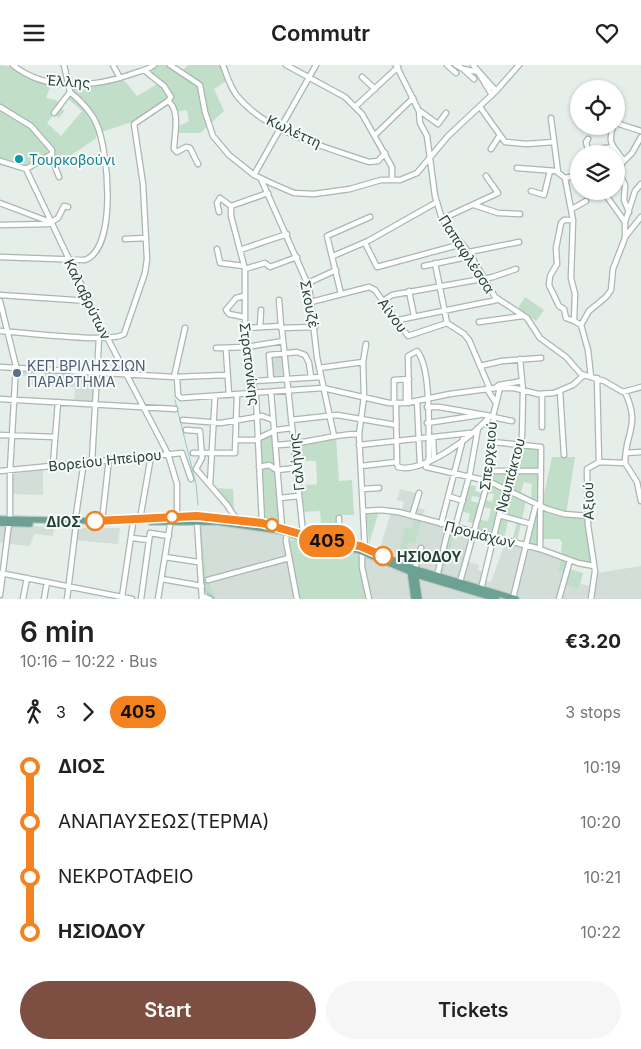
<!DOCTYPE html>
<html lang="en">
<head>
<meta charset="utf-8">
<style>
	body { margin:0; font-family:Inter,sans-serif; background:#f6f6f6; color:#222; height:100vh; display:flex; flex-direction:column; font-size:19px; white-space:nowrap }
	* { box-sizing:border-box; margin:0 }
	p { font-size:16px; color:#767676 }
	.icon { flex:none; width:28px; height:28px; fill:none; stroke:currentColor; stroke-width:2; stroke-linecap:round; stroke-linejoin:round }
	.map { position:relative; height:534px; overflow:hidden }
	.sheet { display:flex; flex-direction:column; background:#fff; flex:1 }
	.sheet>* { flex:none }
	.badge { padding:0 10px; border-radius:16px; font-size:18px; line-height:32px }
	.tools { position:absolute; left:570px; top:15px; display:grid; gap:10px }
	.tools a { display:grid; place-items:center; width:55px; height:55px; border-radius:50%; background:#fff; box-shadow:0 1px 4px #0004; font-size:25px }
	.map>.badge { position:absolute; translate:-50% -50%; box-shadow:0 0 0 2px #fff }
	.legs { display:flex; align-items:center; gap:8px; height:55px; padding:0 20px; font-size:16px }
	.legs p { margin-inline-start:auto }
	.overview { display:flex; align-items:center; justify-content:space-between; height:85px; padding:0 20px }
	h1 { font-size:28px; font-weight:600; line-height:38px }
	.action { display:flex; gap:10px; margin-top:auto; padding:10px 20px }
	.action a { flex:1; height:58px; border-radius:30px; background:#7c4f42; color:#fff; font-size:20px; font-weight:600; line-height:58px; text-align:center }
	.action a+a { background:#f6f6f6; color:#222 }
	ul { padding:0 20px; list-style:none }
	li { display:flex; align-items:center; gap:18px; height:55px; font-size:19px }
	li i { display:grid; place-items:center; width:8px; height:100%; margin:0 6px; background:currentColor }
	li i::after { content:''; width:12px; height:12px; margin:-6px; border:4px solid; border-radius:50%; background:#fff }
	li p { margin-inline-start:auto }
	li:first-child i { background:linear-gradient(#0000 50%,currentColor 0) }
	li:last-child i { background:linear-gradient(currentColor 50%,#0000 0) }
	header { display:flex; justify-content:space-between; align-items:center; height:65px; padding:0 20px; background:#fff; font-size:22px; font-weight:600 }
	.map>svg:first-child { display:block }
	.built { fill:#d4ded9 }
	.green { fill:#c1dec8 }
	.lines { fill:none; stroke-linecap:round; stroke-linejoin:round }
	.stream { stroke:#92c7cf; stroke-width:1 }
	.minor-casing { stroke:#a9b6b1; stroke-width:7 }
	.major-casing { stroke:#c2cac7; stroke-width:8 }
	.minor { stroke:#fff; stroke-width:4.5 }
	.major { stroke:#6da193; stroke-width:5.5 }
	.line-1-casing { stroke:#fff; stroke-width:11 }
	.line-1 { stroke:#f58220; stroke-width:8 }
	.culture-dot { fill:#0f9aa8; stroke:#f7fbf9; stroke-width:2 }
	.service-dot { fill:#5c6f8a; stroke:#f7fbf9; stroke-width:2 }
	.stop-1-dot { fill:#fff; stroke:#f58220; stroke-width:2.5 }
	.labels { text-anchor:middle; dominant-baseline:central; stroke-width:4; stroke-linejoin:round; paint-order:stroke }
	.street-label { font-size:14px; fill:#264038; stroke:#f7fbf9 }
	.culture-label { font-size:14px; fill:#0d838f; stroke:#f7fbf9; text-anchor:start }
	.service-label { font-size:14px; fill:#4e5e75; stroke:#f7fbf9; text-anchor:start }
	.stop-label { font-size:14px; font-weight:bold; fill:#264038; stroke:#f7fbf9; text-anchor:end }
</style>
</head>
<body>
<header><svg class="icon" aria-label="menu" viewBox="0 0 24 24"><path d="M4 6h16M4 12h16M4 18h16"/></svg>Commutr<svg class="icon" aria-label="heart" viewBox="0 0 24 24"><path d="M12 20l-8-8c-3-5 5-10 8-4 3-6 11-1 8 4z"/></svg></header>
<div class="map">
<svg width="641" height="534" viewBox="0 0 641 534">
	<rect width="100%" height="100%" fill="#e6eeea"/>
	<path class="built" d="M284,289L286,312L272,313L270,290Z
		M17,305L36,306L35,320H26L27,311H17Z
		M44,306L95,309L93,338L74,337L75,322L43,320Z
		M43,405V430L12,429L13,409Z
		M400,424L417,428L413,441L425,445L422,453L412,464L405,462L408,477L415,478L422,455L447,462L436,508L417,504L379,486L391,447L401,449L404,437L397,435Z
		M201,458L232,460L284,470L296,534H217L207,513Z
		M0,460L54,462L53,471L34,469L30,481L0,478Z
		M72,463H120L118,479L71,475Z
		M456,464L473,470L466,496L479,500L478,505L484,507L482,515L491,517L505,478L538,485L561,494L565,508L563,519L579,524L581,519L592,521L589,534H522L443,510Z
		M363,490L494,534H370Z
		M641,501V534H592L596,508Z"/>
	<path class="green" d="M0,0C17,0 33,16 51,20L46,33L56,35L64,46L59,53L54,49L47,58L61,71L82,46L67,33L68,21L100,20L123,14L137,31L161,17L150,8L158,0H165L180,8L188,0H221L226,16L214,24L224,46L200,68H177V62L189,56L187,45L177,47L175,40L168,33L141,54L98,68L95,74L70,91L49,90L25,101L0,94Z
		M525,232L544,245L536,256L518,243Z
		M272,368L280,457L264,456L259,374Z
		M336,372L339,416L352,415L354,450H340L339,475L322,471L320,446L302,447L300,421L317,419L316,396H298L296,381Z
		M522,380L539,382L538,481L528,478L537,438L531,435L532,419L524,417L519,433L526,436L517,476H512L518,454L509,452L504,474L477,468L480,455L488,456L491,444L484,442L485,435L492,437L494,429L487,428L491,407H512Z
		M552,392H575L566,449L587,451L591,495L587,499L561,491L562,477L559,474H542V438Z
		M468,420L476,421L475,426L484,429L483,433L472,431L471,436L481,439L476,459L468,457L470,449L461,446Z
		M214,423L233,424L234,449Z
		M379,446L369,479L366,447Z
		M414,453L422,455L415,479L408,477L407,488L399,486L405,462L412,464Z
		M199,458H201L207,513L217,534L204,531Z
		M450,463L456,464L443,510L438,508Z
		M299,473L324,482L356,488L359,491L367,534H299L289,479V476Z
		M561,494L568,496L566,503L583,508L579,524L565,520L568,508L558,506Z"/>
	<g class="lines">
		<path class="stream" d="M175,335L196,419L198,440
			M201,494L205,525L215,534"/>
		<g class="minor-casing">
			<path id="minor" d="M13,0C46,27 95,22 132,9C140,6 148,5 154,0
				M113,0L120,13
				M170,0L200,20L205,47L213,71L229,90L254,110L273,119L294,128L314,129L350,124L381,115H400L417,108L448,71L496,26L519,0
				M223,0C227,11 230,23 238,32C268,68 326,82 369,97L378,96L385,88
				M286,0L345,32L362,49L392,102V115
				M396,0L419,46L420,58L427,71L435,131L442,154L470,189L495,232L527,253L540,273L566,292L581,309L604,316L623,327L641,322
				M447,0L456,8
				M456,0L463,4L478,7L492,30
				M473,0L496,26
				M463,4L474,14
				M362,12L375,24
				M168,36C181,45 174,71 174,84L177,87L186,82L190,83L198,99
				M0,42L31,61L52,85V89L26,104
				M355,42L398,2
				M480,42L505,77L526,79L554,77
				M420,46L438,59L446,48
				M54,48L70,27L64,0
				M551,53L558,107
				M616,58L641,66
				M613,61C607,81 614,80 623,95L619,107L625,120L624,135L629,147
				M375,70L413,33
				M588,74L586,77L588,85L613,82
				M491,84L500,70
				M51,91L59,112
				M0,96L26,104
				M623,97L632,88L641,72
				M517,103L556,106L565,113L573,155L571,213L575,229L574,256L581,260L588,285L591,312
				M26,104L98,255L168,389L177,419V455
				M254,110L316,0
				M565,113L579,110
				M261,114L309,222L317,292L334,371
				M531,126L544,130L550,106
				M603,126L625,157
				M0,138L50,157
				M474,140L498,148L520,149
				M231,141V151L245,204V263L249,303L256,331L262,458
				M231,141L268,128
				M572,144L586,136
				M219,147L217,138L220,133L231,141
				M442,154L498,128L486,111
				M573,155H564L561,158L556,183L557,199L550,211L549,220L559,241L564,244L566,253L574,256
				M0,160L48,159L58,153L64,141L68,142
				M625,172L641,152
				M125,174L146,173
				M365,178L377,202L462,179
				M217,184L220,198L244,201
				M240,185L287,169
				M469,187L519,177
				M333,191L368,176L437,137
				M0,192L85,195C118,183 108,85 97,60C92,47 81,36 70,27
				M435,198L447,258
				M424,201L472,191
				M245,204L265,198L270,202L297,192
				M308,218L336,205
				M409,226L414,251
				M341,229L327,171L370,152
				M0,230L89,236
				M279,235L281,261
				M0,236L16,301L10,405V454
				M383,236L392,230L493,212L516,204
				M311,237L369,222L375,225L408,271L447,258
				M244,252L229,249L226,245L236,233L244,231
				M398,255L497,235
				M479,257L523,251
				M447,258L464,269L469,275L490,324
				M581,260L589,246L606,232L611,225L613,204L625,173V157L635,126L641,119
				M260,262L261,245
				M245,263L281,261
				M281,263L315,262
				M282,265L303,468
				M0,266C21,267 111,279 124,269L145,208L147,194L143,119L134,59L168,36L171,32L164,21L144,5
				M216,283L247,282L283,276
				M226,285L229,330
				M480,301L502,296L541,293
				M0,302L174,312L227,310
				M319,303L363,297
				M174,312L185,263
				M177,312L178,330L181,333L323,323L389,338H406L450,329L495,323H514L538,329L554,328L573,320L584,310
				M597,313L599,397
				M406,314V338
				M271,315L269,290L297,287L305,290L309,298L311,312
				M252,316L321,312
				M495,323L499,320L522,316
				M487,324L496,338
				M271,327L282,462
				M560,327L564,390
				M625,327C641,361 625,367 625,398L637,417L641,436
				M0,334L175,344
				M417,336L420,399
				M394,338V315L409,314
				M396,338L397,399L398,402C423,409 475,370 490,351
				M409,338L408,291L417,286C432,303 428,367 429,392L426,402L488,416L547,444L564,449L588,451
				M427,342H439L491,351
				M493,352L512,356
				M183,355L221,358L262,351L273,355
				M291,355L337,350L396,360
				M427,358L480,350
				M542,362V329
				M186,365L200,366L202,393L196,404L227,440L237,455
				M0,370L55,372
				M433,372L434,394
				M236,375H255L276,365L292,363
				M492,377L541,382L540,484
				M275,380C304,380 330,369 359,369
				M359,380L470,368
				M193,388H235L237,330
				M626,388L641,387
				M92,396L99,273
				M599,397L625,398
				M53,400L58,337
				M361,401L396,397
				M259,402L269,400L277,405L296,403
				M0,406L182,388L191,414
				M490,406H541
				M210,419L215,331
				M363,424L379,423
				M448,431L463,436
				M280,433L299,431
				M364,446L381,445L398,447L540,484L578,498L594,501
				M499,450L531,459
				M412,451L419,428
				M339,453V478
				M140,454L151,391
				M102,456L109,394
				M197,456L202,534
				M75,457L84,396
				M441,459L463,374
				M455,463L470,408L478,363
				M287,467L286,476L297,534
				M132,473L149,475
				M362,486V502L369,534
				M365,486L359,369L364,332L363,297L366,279
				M165,492L198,497
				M415,504L421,483
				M0,508L132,534
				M437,511L449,461
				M162,514L202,521
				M208,515L289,493
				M460,517L488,416L494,358L493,351L500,323
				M481,524L504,430L522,372L523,326L520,294
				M0,530L9,458
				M203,531L210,534
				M122,532L133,458
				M513,533L536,439
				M23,534L27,513
				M44,534L47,517
				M67,534L76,460
				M141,534L150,468L169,471
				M158,534L171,454
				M559,534L570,495
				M591,534L595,506L588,460L587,404L599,397"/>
		</g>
		<g class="major-casing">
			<path id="major" d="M0,454L95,456L197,451L262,458L324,476L360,481L415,504L516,534
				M151,457H217L280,466L325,480L357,485L420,511L497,534
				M0,458L30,459
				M410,505L414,534
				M415,507L419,534"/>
		</g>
		<use href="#minor" class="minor"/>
		<use href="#major" class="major"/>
	</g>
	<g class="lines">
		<g class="line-1-casing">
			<path id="line-1" d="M95,456L197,451L262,458L324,476L360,481L383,491"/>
		</g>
		<use href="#line-1" class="line-1"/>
	</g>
	<circle class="culture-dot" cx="19" cy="94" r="5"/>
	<circle class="service-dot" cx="17" cy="308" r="5"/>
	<g class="stop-1-dot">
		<circle cx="172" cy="452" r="6"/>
		<circle cx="95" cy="456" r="9"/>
		<circle cx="272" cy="460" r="6"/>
		<circle cx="383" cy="491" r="9"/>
	</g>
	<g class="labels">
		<g class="street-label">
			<text transform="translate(68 16) rotate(4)">Έλλης</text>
			<text transform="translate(294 66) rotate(25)">Κωλέττη</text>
			<text transform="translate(467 189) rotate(57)">Παπαφλέσσα</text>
			<text transform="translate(88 234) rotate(64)">Καλαβρύτων</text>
			<text transform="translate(310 239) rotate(79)">Σκουζέ</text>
			<text transform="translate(393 250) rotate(54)">Αίνου</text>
			<text transform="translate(250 299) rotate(83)">Στρατονίκης</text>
			<text transform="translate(488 391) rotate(-84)">Σπερχειού</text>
			<text transform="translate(105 395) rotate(-6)">Βορείου Ηπείρου</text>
			<text transform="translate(296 397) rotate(-96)">Γαλήνης</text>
			<text transform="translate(510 410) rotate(-75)">Ναυπάκτου</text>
			<text transform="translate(588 436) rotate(-91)">Αξιού</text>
			<text transform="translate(480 469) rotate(14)">Προμάχων</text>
		</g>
		<g class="culture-label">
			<text x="29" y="94">Τουρκοβούνι</text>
		</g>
		<g class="service-label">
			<text x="27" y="300">ΚΕΠ ΒΡΙΛΗΣΣΙΩΝ<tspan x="27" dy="16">ΠΑΡΑΡΤΗΜΑ</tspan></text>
		</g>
		<g class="stop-label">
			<text x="81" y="456">ΔΙΟΣ</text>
			<text x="397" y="491" text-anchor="start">ΗΣΙΟΔΟΥ</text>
		</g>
	</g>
</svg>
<div class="tools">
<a><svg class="icon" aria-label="locate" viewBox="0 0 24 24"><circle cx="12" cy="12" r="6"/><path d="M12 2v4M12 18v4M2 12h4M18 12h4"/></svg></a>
<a><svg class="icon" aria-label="layers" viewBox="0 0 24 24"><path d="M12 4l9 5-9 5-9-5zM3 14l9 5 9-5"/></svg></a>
</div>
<b class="badge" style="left:327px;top:476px;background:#f58220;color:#111">405</b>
</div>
<section class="sheet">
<div class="overview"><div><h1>6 min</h1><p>10:16 – 10:22 · Bus</p></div><b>€3.20</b></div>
<div class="legs"><svg class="icon" aria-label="walk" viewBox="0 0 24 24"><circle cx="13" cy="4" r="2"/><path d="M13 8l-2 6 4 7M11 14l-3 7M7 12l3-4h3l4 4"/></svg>3<svg class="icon" aria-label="forward" viewBox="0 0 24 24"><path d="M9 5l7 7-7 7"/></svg><b class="badge" style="background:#f58220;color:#111">405</b><p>3 stops</p></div>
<ul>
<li><i style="color:#f58220"></i><b>ΔΙΟΣ</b><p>10:19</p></li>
<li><i style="color:#f58220"></i><span>ΑΝΑΠΑΥΣΕΩΣ(ΤΕΡΜΑ)</span><p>10:20</p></li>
<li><i style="color:#f58220"></i><span>ΝΕΚΡΟΤΑΦΕΙΟ</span><p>10:21</p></li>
<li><i style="color:#f58220"></i><b>ΗΣΙΟΔΟΥ</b><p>10:22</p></li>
</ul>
<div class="action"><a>Start</a><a>Tickets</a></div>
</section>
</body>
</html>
